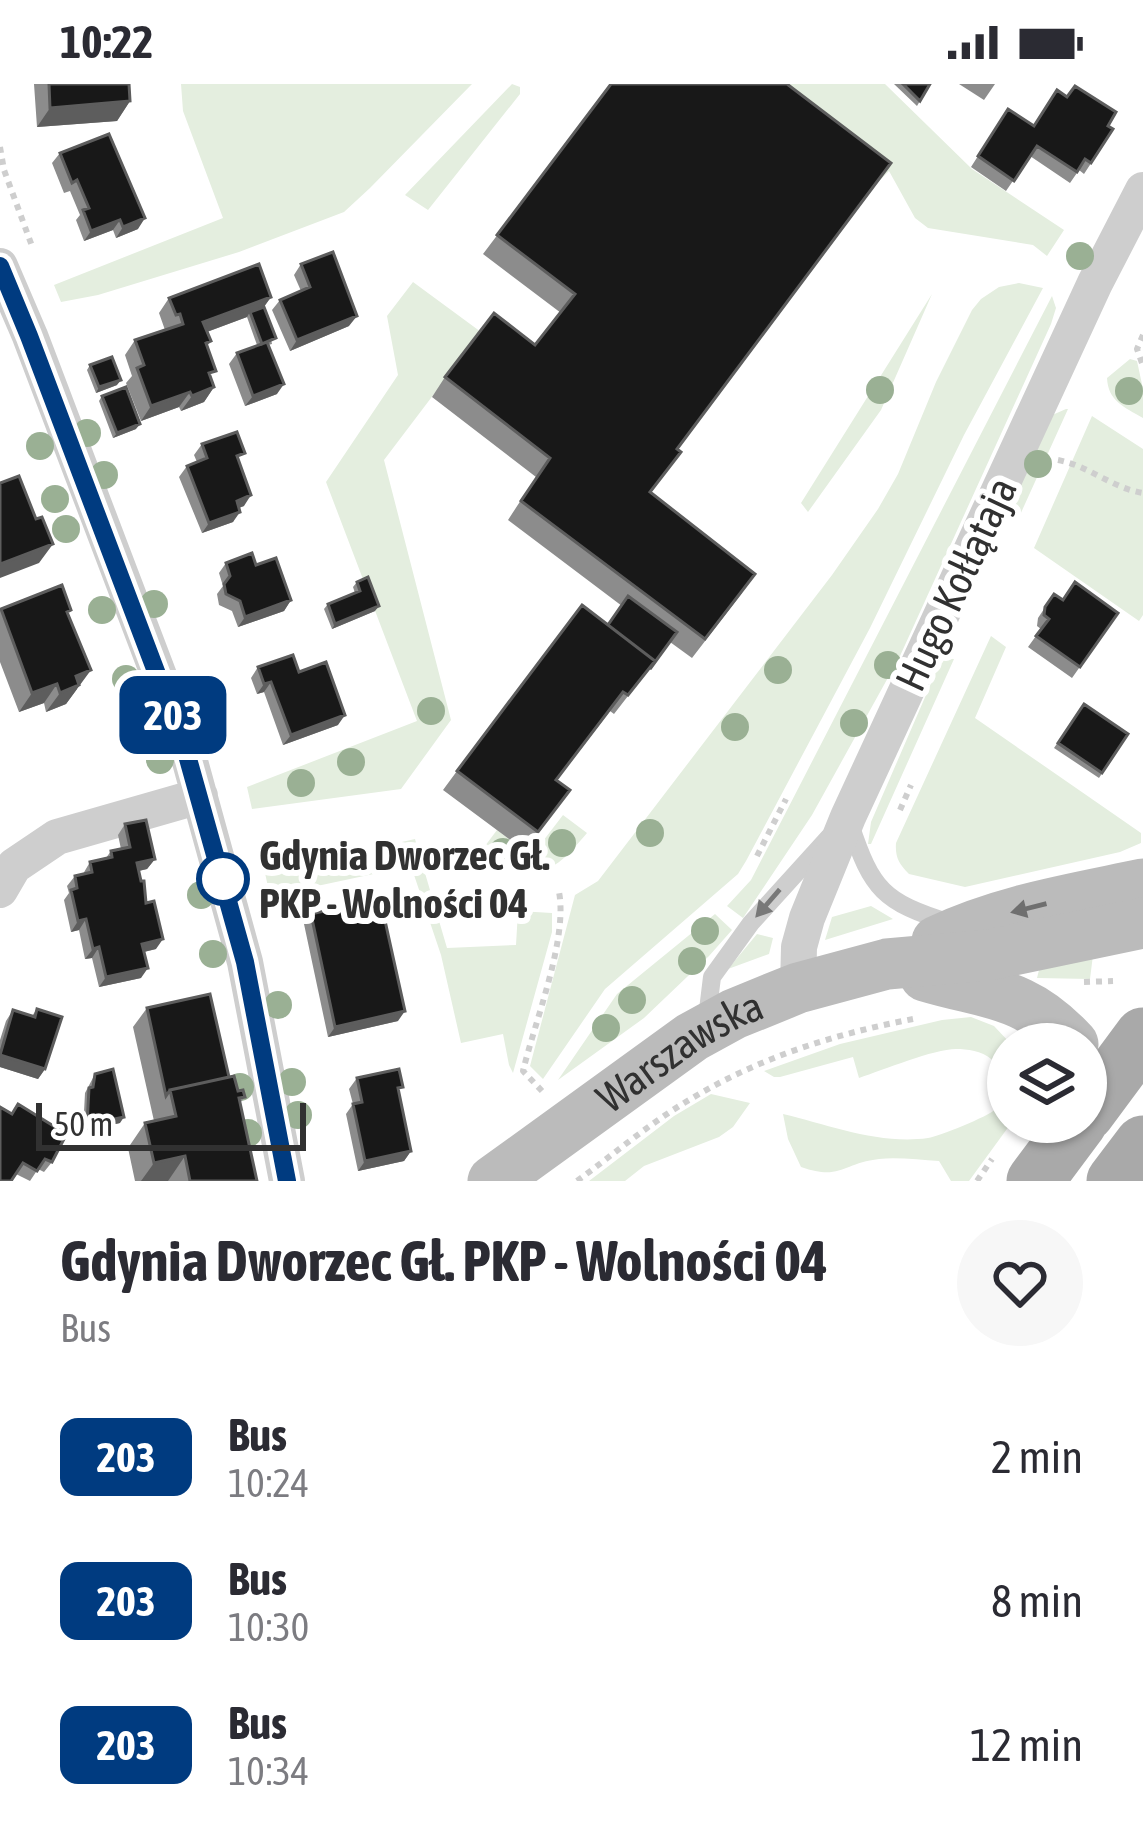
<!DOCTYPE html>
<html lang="en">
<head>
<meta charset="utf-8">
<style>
	body { margin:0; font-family:"Asap Condensed",sans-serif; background:#f7f7f7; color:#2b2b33; height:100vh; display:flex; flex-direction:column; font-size:45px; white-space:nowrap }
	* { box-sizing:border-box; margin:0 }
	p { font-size:39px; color:#7c7c81 }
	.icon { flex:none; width:66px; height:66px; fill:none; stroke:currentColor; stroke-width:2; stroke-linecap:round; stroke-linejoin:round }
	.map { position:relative; height:1097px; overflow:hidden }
	.side { display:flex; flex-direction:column; background:#fff; flex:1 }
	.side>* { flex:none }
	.badge { padding:0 24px; border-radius:18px; font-size:42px; line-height:78px }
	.tools { position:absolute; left:987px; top:939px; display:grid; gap:24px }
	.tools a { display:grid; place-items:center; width:120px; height:120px; border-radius:50%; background:#fff; box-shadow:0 3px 9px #0004; font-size:60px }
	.scale { position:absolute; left:36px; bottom:30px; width:270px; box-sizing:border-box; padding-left:12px; border:6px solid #313131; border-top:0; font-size:33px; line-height:42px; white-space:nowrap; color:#313131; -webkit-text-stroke:9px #fff; paint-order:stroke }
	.map>.badge { position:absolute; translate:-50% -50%; box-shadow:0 0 0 6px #fff }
	.round { display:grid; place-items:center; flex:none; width:126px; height:126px; border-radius:63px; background:#f7f7f7 }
	.overview { display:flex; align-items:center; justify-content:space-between; height:204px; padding:0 60px }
	h1 { font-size:57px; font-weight:700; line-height:90px }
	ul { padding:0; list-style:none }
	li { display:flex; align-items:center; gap:36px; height:144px; padding:0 60px }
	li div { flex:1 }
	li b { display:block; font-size:45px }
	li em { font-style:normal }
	li .badge { min-width:132px; font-weight:700; text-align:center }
	.status { display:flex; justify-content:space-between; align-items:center; height:84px; padding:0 60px; background:#fff; direction:ltr }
	.status svg { height:33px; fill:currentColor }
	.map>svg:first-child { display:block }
	.green { fill:#e4eedf }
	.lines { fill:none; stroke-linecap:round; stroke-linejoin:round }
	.path { stroke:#cecece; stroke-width:6; stroke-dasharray:6 6; stroke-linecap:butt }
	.lane { stroke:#cecece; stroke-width:18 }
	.street { stroke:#cecece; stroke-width:36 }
	.secondary { stroke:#bbb; stroke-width:51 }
	.primary { stroke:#a9a9a9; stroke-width:57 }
	.tree { fill:#9ab094 }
	.wall { fill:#8c8c8c }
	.shaded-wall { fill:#5d5d5d }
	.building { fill:#181818; stroke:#5d5d5d; stroke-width:3 }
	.oneway { fill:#787878 }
	.oneway2 { fill:#6f6f6f }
	.line-casing { stroke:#fff; stroke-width:27 }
	.line { stroke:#003b80; stroke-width:18 }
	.stop-dot { fill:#fff; stroke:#003b80; stroke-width:6 }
	.labels { text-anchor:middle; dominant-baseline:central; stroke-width:12; stroke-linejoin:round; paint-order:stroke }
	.street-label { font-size:42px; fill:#313131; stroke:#fff }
	.stop-label { font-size:42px; font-weight:bold; fill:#313131; stroke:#fff; text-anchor:start }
</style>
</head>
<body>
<div class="status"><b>10:22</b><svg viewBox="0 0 49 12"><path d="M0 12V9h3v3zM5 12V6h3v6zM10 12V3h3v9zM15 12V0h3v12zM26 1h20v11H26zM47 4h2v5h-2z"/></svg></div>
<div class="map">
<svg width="1143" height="1097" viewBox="0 0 1143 1097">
	<rect width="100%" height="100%" fill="#fff"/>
	<path class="green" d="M181,0H472L370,104L344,128L239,168L98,211L61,218L54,201L223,134L183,27Z
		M512,0L520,3V10L428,126L405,111Z
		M749,0H885L972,85L1064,146L1047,172L1033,161L928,144L915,134L889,87L878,98Z
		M413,198L481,248L384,376L451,636L401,705L252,725L247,703L417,637L326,398L398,291L387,232Z
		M1019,199L1043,204L964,351L870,544L746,777L738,790L605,905L543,995L530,982L575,811L598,797L832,491L878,425L898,390L936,298L972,226L981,215L999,203Z
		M932,210L881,326L808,428L801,419Z
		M1052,212L1056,224L1051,240L900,572L812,731L743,834L727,822L751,796Z
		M1130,275L1137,277L1143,305V334C1124,323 1108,317 1107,294Z
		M1066,325H1068L1020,431L1010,426L1050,332Z
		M1092,332L1143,365V531L1139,537L1034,464Z
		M991,552L1006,563L975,634L1141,749V759L1120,768L965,803L909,790C899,780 895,773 896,759Z
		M942,574L954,575L871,760H868L871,738Z
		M563,731L587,749C568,771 552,793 520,787Z
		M497,746L525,767L513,783L485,762Z
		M415,755L447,864L516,861L518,827L552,829V848L513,989L509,981L503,950L461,959L441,871L411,782L270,812L265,789Z
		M871,822L893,835L825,856L832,833Z
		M715,830L732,846L709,872L644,934L558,996L617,910Z
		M757,850L773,854L769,870L728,885Z
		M1093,871L1090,895L1037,894L1039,886Z
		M971,933L994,942L1011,960H1008V1038H1012L969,1097H951L939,1077C920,1076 898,1073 879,1075C843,1079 841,1097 801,1083L788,1055L783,1030C829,1041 880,1061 928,1054C940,1052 987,1033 996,1025C1009,1012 1003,987 991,975C982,967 967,965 956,965C934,965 883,986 859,994L853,973L780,993H774L764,987L840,960L942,936Z
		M711,1010L750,1019L733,1043L719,1053L644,1082L625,1097H589L674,1032Z"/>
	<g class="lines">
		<path class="path" d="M0,63L4,86L32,162
			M1143,251L1137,265L1143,282
			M1058,376C1089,382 1112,404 1143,409
			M900,726L911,701
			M757,772L786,715
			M1084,898L1113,897
			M542,1007L523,987C535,937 568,855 559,808
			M577,1097C614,1070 650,1039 689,1016C758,974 834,950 913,935
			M977,1097L992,1075"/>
		<path class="lane" d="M850,740C872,806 883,818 950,839
			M707,934L712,893L751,839L829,753"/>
		<path class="street" d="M0,182L30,252L186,663L245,878L287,1097
			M0,806L14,782L57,753L200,712
			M798,904L799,863L807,834L848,733L1095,199L1143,106"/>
		<g class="secondary">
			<path d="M937,857C1002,826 1072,815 1143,800"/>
			<path d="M925,892C988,911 1024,906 1073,960"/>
			<path id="s1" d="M493,1097L692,953L734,930L798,904L887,880L989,871L1143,839"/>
		</g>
		<path class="primary" d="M1086,1029L1143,952
			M1035,1097L1079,1038
			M1115,1097L1143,1060"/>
	</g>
	<g class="tree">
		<circle cx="1080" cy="172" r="14"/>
		<circle cx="880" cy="306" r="14"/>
		<circle cx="1129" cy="307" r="14"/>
		<circle cx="87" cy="349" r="14"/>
		<circle cx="40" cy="362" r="14"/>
		<circle cx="1038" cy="380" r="14"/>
		<circle cx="104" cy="391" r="14"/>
		<circle cx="55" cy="415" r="14"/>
		<circle cx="66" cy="445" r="14"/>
		<circle cx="154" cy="520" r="14"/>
		<circle cx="102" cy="526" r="14"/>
		<circle cx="888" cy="581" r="14"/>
		<circle cx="778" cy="586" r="14"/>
		<circle cx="126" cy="595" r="14"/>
		<circle cx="431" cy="627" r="14"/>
		<circle cx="854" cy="639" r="14"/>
		<circle cx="735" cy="643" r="14"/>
		<circle cx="204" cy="645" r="14"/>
		<circle cx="160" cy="676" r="14"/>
		<circle cx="351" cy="678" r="14"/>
		<circle cx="301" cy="699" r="14"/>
		<circle cx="650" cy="749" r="14"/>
		<circle cx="562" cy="759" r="14"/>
		<circle cx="503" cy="768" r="14"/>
		<circle cx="201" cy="811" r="14"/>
		<circle cx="705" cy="847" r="14"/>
		<circle cx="213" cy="870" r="14"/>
		<circle cx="692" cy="877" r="14"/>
		<circle cx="632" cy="916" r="14"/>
		<circle cx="278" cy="921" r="14"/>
		<circle cx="606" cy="944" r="14"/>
		<circle cx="292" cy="998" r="14"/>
		<circle cx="240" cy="1003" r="14"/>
		<circle cx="298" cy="1031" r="14"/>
		<circle cx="248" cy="1049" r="14"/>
	</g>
	<path class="wall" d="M34,0H129L130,17L117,37L37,43Z
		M611,0L678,366L651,409L742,509L692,574L670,558L614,630L610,627L556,697L570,706L525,767L443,706L457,687L608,541L622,522L508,436L536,393L432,313L445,293L535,261L561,229L483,170Z
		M894,0H930L917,22Z
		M959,0H995L984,16Z
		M1008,25L1033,41L1108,42L1103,61L1084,90L1079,86L1070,99L1030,72L1006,107L971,83Z
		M60,69L138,145L116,154L113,146L84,157L76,136L80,131L70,107L64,109L52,79Z
		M301,180L349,242L290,267L272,226L280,216L301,207L294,191Z
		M271,213L264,223L272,260L268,261L277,310L245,322L229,280L237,269L257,261L247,233L207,248L211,257L207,262L211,294L214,303L204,318L181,327L179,323L141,337L126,299L132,292L125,271L135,256L165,246L159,229L169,214Z
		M90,281L117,301L96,309L87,286Z
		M102,312L136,345L113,354L99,317Z
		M202,360L239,378L244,422L239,424L233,438L202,449L179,393L187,382L197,378L194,371Z
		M226,479L256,481L291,516L284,527L238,543L232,527L219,521L217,510L223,502L219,489Z
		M357,498L375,527L332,545L324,525L328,520L355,509L353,503Z
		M1054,510L1063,516L1118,529L1072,594L1028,563L1041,545L1037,542L1038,534Z
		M0,526L68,531L77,605L66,620L46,628L44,619L19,628L0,578Z
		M258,583L299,588L338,641L283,661L264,608L257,610L251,594Z
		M1084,620L1128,650L1099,694L1054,664Z
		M125,740L155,775L147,785L139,787L156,865L144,868L141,894L99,903L92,874L85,875L79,846L71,848L64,816L69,809L67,802L75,792L83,790L90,778L106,774L111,767L121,765L118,751Z
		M311,830L398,937L328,953L304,840Z
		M147,924L229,993L238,1007L245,1013L240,1019L257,1097H135L128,1064L145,1039L154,1037L133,943Z
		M37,925L45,985L38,995L0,983V956L6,937L13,926L32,932Z
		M95,990L120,1039L83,1047L85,1009Z
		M357,994L399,1009L411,1067L404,1077L358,1087L346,1030L353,1020L349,1005Z
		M0,1023L52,1078L44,1088L38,1085L30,1097L16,1090Z"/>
	<path class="shaded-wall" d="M130,17L117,37L37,43L50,24Z
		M145,134L138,145L116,154L123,143Z
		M120,136L113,146L84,157L91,147Z
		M271,213L260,228H250L247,233L193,253L203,238Z
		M357,232L349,242L290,267L297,256Z
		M121,296L117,301L96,309L99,303Z
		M284,300L277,310L245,322L253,312Z
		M214,303L204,318L181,327L192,312Z
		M190,308L179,323L141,337L151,322Z
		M140,340L136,345L113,354L117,349Z
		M251,411L244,422L229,427L237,417Z
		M240,428L233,438L202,449L209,439Z
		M53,460L39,479L0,494V480Z
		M291,516L284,527L238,543L245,533Z
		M379,522L375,527L332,545L335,540Z
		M91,586L66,620L46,628L60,609L76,592Z
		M271,598L264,608L257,610L264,600Z
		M57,600L44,619L19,628L32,609Z
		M345,631L338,641L283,661L291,651Z
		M155,775L147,785L129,789L137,779Z
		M86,835L79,846L71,848L78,837Z
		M163,855L156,865L135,870L142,860Z
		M99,863L92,874L85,875L93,865Z
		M148,884L141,894L99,903L106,893Z
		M405,927L398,937L328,953L335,943Z
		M0,971L45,985L38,995L0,983Z
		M124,1033L120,1039L83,1047L87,1041Z
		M411,1067L404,1077L358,1087L365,1077Z
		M185,1072L168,1097H141L154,1079Z"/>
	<path class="building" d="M49,0H129L130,17L50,24Z
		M611,0H787L891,79L677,365L681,368L650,408L755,490L705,555L521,417L550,374L445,293L494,229L535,261L575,210L497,151Z
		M903,0H930L920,17Z
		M1075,2L1116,28L1108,42L1113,45L1091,79L1085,75L1077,88L1037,62L1014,97L978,72L1008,25L1034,42L1057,6L1067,13Z
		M109,50L145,134L123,143L120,136L91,147L83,126L89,124L77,96L72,99L60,69Z
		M333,168L357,232L297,256L280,216L310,203L301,180Z
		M259,180L271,213L203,238L211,257L206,259L216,287L209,289L214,303L192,312L190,308L151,322L137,284L144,281L135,256L183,240L180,230L176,231L169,214Z
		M264,223L276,254L262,260L250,228Z
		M267,258L284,300L253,312L237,269Z
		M112,273L121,296L99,303L90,281Z
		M126,303L140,340L117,349L102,312Z
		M237,348L245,369L237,372L251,411L237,417L240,428L209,439L187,382L207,374L202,360Z
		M19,392L36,435L42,433L53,460L0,480V399Z
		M252,469L256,481L276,474L291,516L245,533L240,517L226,510L224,500L230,492L226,479Z
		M368,493L379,522L335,540L328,520L360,507L357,498Z
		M1075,498L1118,529L1080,583L1036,552L1049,535L1044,531L1045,523L1054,510L1063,516Z
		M62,501L71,526L67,528L91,586L76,592L79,601L60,609L57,600L32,609L1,525Z
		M628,512L677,548L650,585L655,577L608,541Z
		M582,521L655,577L628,611L623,608L556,696L570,706L538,748L457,687Z
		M293,571L299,588L326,578L345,631L291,651L271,598L264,600L258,583Z
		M1084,620L1128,650L1102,689L1058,659Z
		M146,736L155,775L137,779L141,797H144L146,819L154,817L163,855L142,860L148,884L106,893L99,863L93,865L86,835L78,837L71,806L77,804L75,792L92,788L90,778L112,773L111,767L130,763L125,740Z
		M380,814L405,927L335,943L311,830Z
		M210,910L229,993L170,1006L166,1012L147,924Z
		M37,925L62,933L45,985L0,971L13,926L35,933Z
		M113,985L124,1033L87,1041L89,1004L93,1003L95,990Z
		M399,985L403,1003L398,1004L411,1067L365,1077L353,1020L362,1018L357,994Z
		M234,992L238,1007L243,1006L245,1013L239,1014L257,1097H190L185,1072L154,1079L145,1039L176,1032L170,1006Z
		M18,1020L60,1046L64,1055L52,1078L45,1075L37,1087L23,1079L11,1097H0V1023L12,1030Z"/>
	<defs><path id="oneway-solid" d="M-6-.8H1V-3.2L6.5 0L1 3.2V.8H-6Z" transform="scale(3)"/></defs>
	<use class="oneway" href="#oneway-solid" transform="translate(768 819) rotate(131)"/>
	<use class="oneway2" href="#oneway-solid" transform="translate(1029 824) rotate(166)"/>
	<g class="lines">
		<g class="line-casing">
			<path id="line" d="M0,182L29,252L185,664L245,878L287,1097"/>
		</g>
		<use href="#line" class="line"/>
	</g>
	<circle class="stop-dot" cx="223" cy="795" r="24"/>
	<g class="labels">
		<g class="street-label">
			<text transform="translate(956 500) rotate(-65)">Hugo Kołłątaja</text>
			<text stroke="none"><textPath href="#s1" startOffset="228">Warszawska</textPath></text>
		</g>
		<g class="stop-label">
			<text x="259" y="771">Gdynia Dworzec Gł.<tspan x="259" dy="48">PKP - Wolności 04</tspan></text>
		</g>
	</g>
</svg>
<div class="tools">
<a><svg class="icon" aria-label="layers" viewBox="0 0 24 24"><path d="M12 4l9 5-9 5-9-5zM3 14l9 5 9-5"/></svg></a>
</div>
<div class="scale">50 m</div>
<b class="badge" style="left:173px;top:631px;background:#003b80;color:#fff">203</b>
</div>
<section class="side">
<div class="overview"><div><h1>Gdynia Dworzec Gł. PKP - Wolności 04</h1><p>Bus</p></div><a class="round"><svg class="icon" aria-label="heart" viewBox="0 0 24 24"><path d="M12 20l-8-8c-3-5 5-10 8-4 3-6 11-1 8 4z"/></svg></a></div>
<ul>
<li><span class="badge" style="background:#003b80;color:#fff">203</span><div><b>Bus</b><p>10:24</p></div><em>2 min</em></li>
<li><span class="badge" style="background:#003b80;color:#fff">203</span><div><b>Bus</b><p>10:30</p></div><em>8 min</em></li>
<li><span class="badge" style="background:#003b80;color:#fff">203</span><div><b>Bus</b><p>10:34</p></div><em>12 min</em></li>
</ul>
</section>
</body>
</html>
